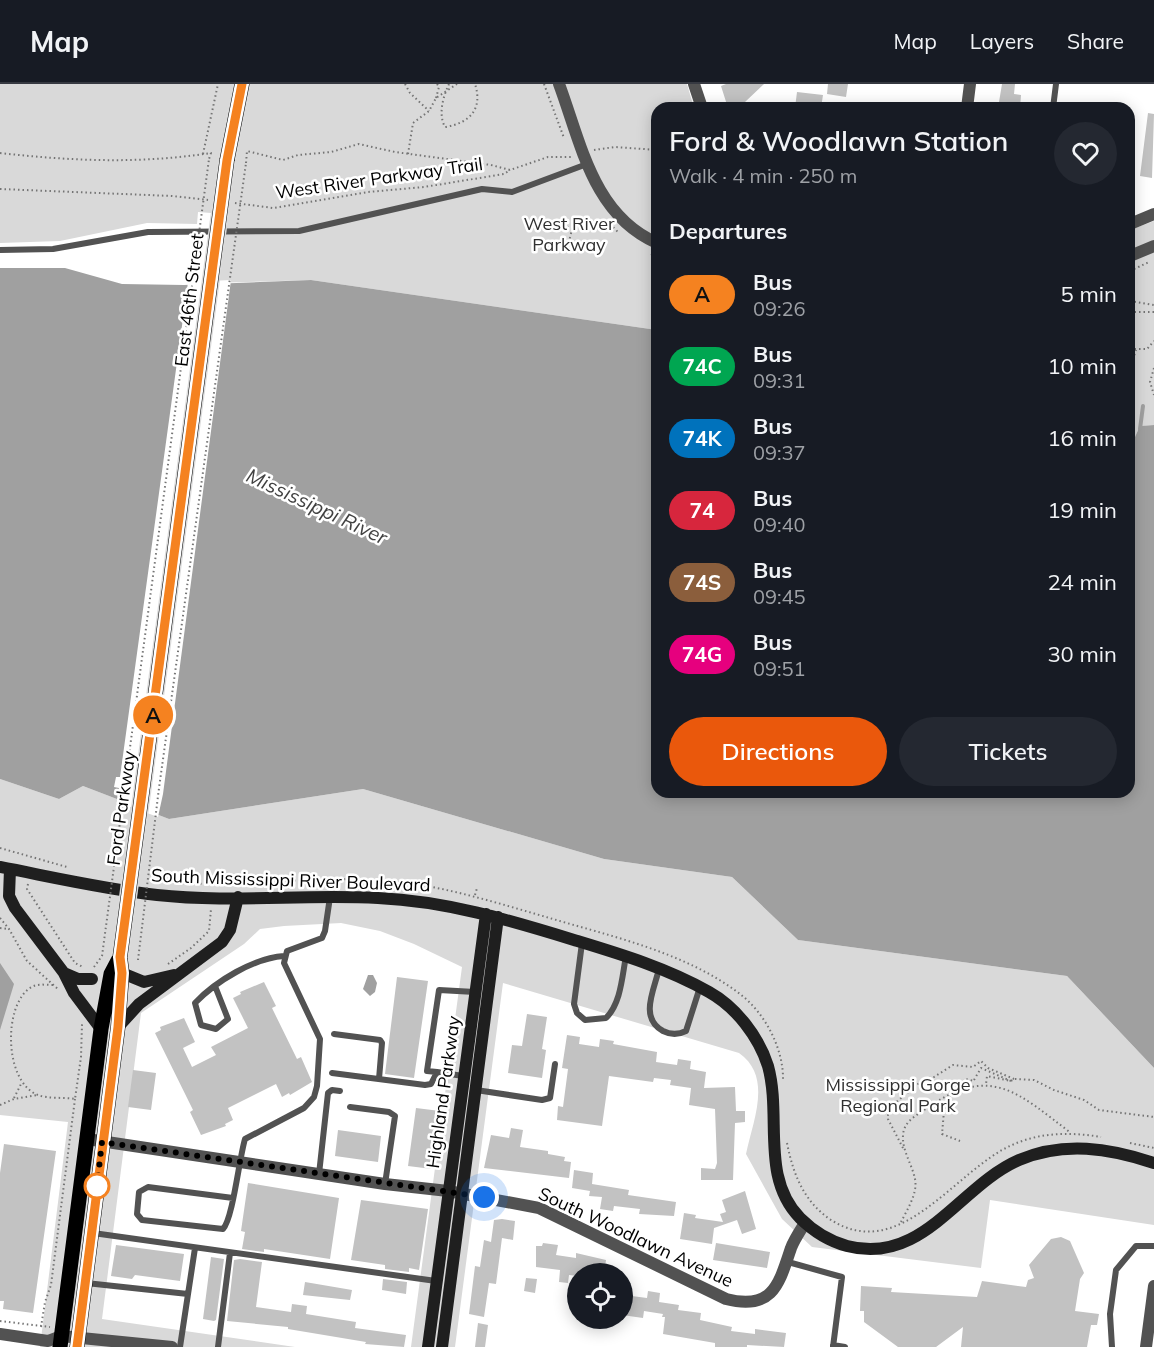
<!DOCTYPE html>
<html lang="en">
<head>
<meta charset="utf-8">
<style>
	body { margin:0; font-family:Mulish,sans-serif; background:#242831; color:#f1f3f6; height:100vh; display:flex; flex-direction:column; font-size:22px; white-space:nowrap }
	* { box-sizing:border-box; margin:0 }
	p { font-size:20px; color:#9ea1a6 }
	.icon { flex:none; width:33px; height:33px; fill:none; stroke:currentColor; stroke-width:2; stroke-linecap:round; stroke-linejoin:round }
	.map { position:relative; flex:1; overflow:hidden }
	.drawer { position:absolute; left:651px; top:18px; width:484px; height:696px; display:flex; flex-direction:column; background:#171b24; border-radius:18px; box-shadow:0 3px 15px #0003 }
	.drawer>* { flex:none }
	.badge { padding:0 12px; border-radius:20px; font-size:21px; line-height:39px }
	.controls { position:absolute; left:567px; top:1179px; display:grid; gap:12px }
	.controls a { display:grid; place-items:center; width:66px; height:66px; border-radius:50%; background:#171b24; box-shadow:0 3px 15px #0003; font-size:30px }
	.you { position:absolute; width:30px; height:30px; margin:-15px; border:4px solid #fff; border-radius:50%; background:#1a73e8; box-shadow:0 0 0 9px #1a73e833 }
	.map>.badge { position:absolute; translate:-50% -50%; box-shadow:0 0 0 3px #fff }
	h2 { padding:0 18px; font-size:22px; line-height:54px }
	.round { display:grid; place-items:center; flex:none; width:63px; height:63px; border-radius:32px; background:#242831 }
	.headline { display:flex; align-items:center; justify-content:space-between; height:102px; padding:0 18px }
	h1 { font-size:28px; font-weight:600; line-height:45px }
	.primary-button { display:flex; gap:12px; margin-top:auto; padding:12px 18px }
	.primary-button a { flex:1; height:69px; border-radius:36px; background:#ea580c; color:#fff; font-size:24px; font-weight:600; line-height:69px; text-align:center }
	.primary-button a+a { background:#242831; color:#f1f3f6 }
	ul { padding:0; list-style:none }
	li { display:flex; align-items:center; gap:18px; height:72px; padding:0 18px }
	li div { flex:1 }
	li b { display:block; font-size:22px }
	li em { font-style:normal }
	li .badge { min-width:66px; font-weight:700; text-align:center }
	header { display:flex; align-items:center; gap:36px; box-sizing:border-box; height:84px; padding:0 30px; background:#171b24; border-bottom:2px solid #363941 }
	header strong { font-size:28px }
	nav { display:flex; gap:33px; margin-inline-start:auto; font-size:21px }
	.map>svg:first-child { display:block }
	.green { fill:#d9d9d9 }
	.water { fill:#a0a0a0 }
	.pier { fill:#fff }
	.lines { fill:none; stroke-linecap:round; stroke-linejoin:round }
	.stream { stroke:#a0a0a0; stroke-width:4 }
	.building { fill:#c2c2c2 }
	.primary-casing { stroke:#dbdbdb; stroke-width:18 }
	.path { stroke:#747474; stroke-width:2; stroke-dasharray:1.5 3; stroke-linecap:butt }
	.lane { stroke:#525252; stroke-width:6 }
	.street { stroke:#525252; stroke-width:12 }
	.secondary { stroke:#1f1f1f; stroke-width:12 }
	.primary { stroke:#000; stroke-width:15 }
	.primary-bridge-casing { stroke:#dbdbdb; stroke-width:18; stroke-linecap:butt }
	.path-bridge { stroke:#747474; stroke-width:2; stroke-dasharray:1.5 3; stroke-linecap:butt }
	.primary-bridge { stroke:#000; stroke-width:15 }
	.line-casing { stroke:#fff; stroke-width:14 }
	.line { stroke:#f58220; stroke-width:9 }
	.walk { stroke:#000; stroke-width:6; stroke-dasharray:0 10.8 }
	.stop-dot { fill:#fff; stroke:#f58220; stroke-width:3 }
	.labels { text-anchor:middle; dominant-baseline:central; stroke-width:5; stroke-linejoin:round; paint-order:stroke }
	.street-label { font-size:18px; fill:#000; stroke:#fff }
	.park-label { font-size:18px; fill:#303030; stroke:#fff }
	.water-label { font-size:20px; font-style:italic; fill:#414141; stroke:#fff }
</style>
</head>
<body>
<header>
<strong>Map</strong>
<nav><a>Map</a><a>Layers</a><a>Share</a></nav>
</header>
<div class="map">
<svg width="1154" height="1263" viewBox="0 0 1154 1263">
	<rect width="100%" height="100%" fill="#fff"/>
	<path class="green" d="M0,0H687L694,24H657V246L311,196L211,199L224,130L198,128L197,140L147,139L60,157L0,159Z
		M1154,137V341L1140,342L1130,365V146Z
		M0,695L59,715L83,702L169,735L363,705L604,775L732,793L798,856L1067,892L1154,984V1141L990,1116L981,1184L812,1163L782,1135L746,1070C753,1036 773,993 739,969L503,899L455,1263H411L462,883L414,860L380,847L341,839L284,842L260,845L244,860L141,929L102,1235L295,1263H40L68,1038L0,1031Z"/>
	<path class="water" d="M0,184H65L122,200L184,201L311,196L657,246V708H1130V364L1140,342L1154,341V984L1067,892L798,856L732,793L604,775L363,705L169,735L83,702L59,715L0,695Z
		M0,879L14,900L0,946Z
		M368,891H373L377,899L375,908L370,912L363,905Z"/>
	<path class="pier" d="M231,196L163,710L158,733L117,718L119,704L114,703L116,693H120L188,198Z"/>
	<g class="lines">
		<path class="stream" d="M1140,345L1143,322"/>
	</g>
	<path class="building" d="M726,0H764L745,18L747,24H728L721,2Z
		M828,0H848L846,13L827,10Z
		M1002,0H1015L1014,10L1021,11L1020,24H998Z
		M797,8L823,11L821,24H795Z
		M1148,29L1154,30L1152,94L1140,92Z
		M397,893L428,897L414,994L385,990Z
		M264,898L276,922L272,924L297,975L301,973L312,998L290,1011L289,1009L282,1013L276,1000L228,1024L233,1036L225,1040L226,1042L201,1051L190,1028L193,1026L155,949L161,946L160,943L184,934L195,958L183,964L192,983L216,971L211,963L248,944L233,914L241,910L240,908Z
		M527,930L547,933L542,965L546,966L542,994L508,989L512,961L522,962Z
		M567,951L580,953L579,960L599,963L600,955L614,957L613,960L657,968L656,978L677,981L678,975L691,977L690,985L706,988L704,1004L735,1003L736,1027H745V1038L735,1039L733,1096H701V1084L715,1085L717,1079L715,1025L689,1021L691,1004L670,1001L671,996L654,994L653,998L609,992L602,1042L557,1036L558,1022L563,1023L568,985L562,984Z
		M133,986L156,989L151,1026L128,1023Z
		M416,1024L440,1027L432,1085L408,1082Z
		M511,1044L523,1046L520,1063L548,1067V1070L565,1073L564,1077L571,1078L569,1094L484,1084L491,1051L509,1054Z
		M338,1046L381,1052L378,1078L335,1072Z
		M4,1060L56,1067L33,1229L3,1225L4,1217H0V1089Z
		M574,1086L593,1089L592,1100L629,1106L628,1111L676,1118L674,1132L639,1130L640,1125L614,1122L613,1127L600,1125L602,1113L589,1112L590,1107L572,1104Z
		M248,1099L339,1114L330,1175L264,1165V1168L242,1165L245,1148L241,1147Z
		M745,1107L756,1145L742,1150L737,1136L714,1144L712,1160L680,1155L684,1129L696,1131L695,1134L723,1138L720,1130L726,1128L722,1116Z
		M361,1116L428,1125L419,1186L409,1184V1188L385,1185V1181L351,1176Z
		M502,1135L515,1137L513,1156L502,1154L496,1200L489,1199L484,1233L469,1230L475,1182L480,1183L484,1156L491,1158L494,1136Z
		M1061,1153L1070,1157L1084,1189L1080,1195L1075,1227L1099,1230L1097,1241H1091L1087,1263H961L963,1243L936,1263H898L864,1238V1227H860L861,1202L892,1204L891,1208L977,1213L982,1197L1026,1203L1028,1196L1034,1194L1029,1181L1051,1155Z
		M543,1159L558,1161L556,1171L576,1174V1169L606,1176L604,1190H578V1192L569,1191L568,1199L559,1198L560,1186L536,1183V1162H542Z
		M716,1159L770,1168L767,1184L713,1176Z
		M116,1161L184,1170L180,1197L135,1191L132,1195L111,1192Z
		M211,1173L224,1175L216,1236L214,1237L203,1235Z
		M240,1175L262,1178L256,1223L291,1228L292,1220L307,1222L306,1230L356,1238L355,1244L406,1251L404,1263L365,1260L366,1258L288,1245V1243L227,1237L234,1176Z
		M526,1194L537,1195L535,1209L524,1207Z
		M383,1195L407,1198L406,1210L382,1206Z
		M305,1198L352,1206L350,1216L303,1211Z
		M648,1207L660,1209L659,1218L679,1221L678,1226L701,1229L700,1236L732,1243L731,1247L755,1250V1245L786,1249L784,1263L747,1261V1263H715V1259L663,1250L665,1233H662L663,1230L644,1227L643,1234L622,1231L624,1211L647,1214Z
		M478,1239L488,1241L485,1263H475Z"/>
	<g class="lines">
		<g class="primary-casing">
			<path id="primary" d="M227,76L242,0
				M60,1263L101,945L111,890L120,873
				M77,1263L118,943L122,889L120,873"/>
		</g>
		<path class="path" d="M405,0L410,9L429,27
			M449,0C443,13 438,30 445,43C470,39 483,25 475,0
			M544,0L564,54
			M436,14L439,3L437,0
			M594,66L615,63L657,66
			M0,69C72,77 140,80 211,69L209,75
			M203,70L218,0
			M408,70L413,39L429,27L436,14L457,0
			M246,79L247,67L283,76L298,71L331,68L359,60L395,68L491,81L510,86L548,73H571
			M0,105L172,112L208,116
			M235,119L273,124L368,108L424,103L504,90L510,86
			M610,140L618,148
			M563,141L572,145L568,162
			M651,170L657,173
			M1130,187L1149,178
			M1130,217L1154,221
			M1130,228H1154
			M1130,265H1147L1154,257
			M1130,284L1136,266
			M1154,284L1150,298L1154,311
			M0,764L67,783
			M173,799C251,803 331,789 409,799C456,806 501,820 546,833C610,852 685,868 740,910C765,929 784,965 783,997
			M28,800L27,805L75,879L83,883
			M475,811L477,804
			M0,834L9,845L27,877L59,906
			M0,844L9,845
			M168,880L191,864L209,847L211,825
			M94,883L102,872
			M53,901C45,901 37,899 30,904C3,922 4,998 38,1011C48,1015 63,1013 75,1015L81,973L82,940
			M974,996L981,984L1011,997L987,992L986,1000
			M1011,997L1014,995L1034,996L1054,1006L1084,1016L1099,1026L1154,1033
			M958,1005L965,995L975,997
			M951,1011L944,1027L942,1050L960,1057
			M14,1014L22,998
			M0,1021L14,1015L37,1011
			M787,1059C793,1090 804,1118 831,1136C901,1180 955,1086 1012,1061C1041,1048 1071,1048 1101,1053
			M1130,1059L1154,1064
			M903,1064L888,1035V1025L924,995L934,993L953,981L973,983L981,977L988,984L1014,995
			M901,1138C907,1126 918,1109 915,1095C912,1080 902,1067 903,1051C904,1036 919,1030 930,1022C992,980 1019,1010 1071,1049
			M0,1237L50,1243
			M41,1243L45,1218L51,1201L75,1015"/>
		<path class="lane" d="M1053,24L1056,0
			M0,166L53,165L148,148L299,147L482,105L512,108L587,80
			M582,859L574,920L577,929L585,936L606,934C621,919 622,893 626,872
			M659,885C654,906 639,934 663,947C671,951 678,951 686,947L700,903
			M215,902L228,935L216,945L201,941L195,919C216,897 254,874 284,872
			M334,950L380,956L382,959L379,995
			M437,988L427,987L439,906L475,908
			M332,989L425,1001L431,1000L437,988L463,992
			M476,1006L542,1016L550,1014L555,980
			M350,1023L389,1028L395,1032L385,1100
			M319,1090L328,1009L332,1006L340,1007
			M233,1114L148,1103L139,1108L137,1130L142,1136L223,1145C233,1134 239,1075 245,1055L304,1024L314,1013L317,1002L320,955L284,879L287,867L322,854L325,847L330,813
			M93,1149L436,1197
			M788,1178L842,1193L833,1263
			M86,1199L188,1210
			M833,1261L845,1263
			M180,1263L195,1164
			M218,1263L230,1169
			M1112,1263L1110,1230L1116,1186L1136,1162H1154"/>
		<path class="street" d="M559,0C581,59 593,131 657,159
			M694,0L702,24
			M967,24L970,0
			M1130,140L1154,130
			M1130,172L1154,162
			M87,1055L385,1100L448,1107L539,1124L726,1215C773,1227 779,1200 791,1164C794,1156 800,1147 805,1139
			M0,1250L48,1257L61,1252L172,1263
			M1146,1263L1154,1202"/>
		<path class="secondary" d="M0,783C52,793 104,805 157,811C230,819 305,810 378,814C446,817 509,836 574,856C620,870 667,884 709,908C736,923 759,953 768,982C782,1033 760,1093 800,1134C813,1147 829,1157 847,1162C923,1182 959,1102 1019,1076C1064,1057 1109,1064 1154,1079
			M10,785L9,812L15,824L64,889L74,909L101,945
			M64,889L78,895H92
			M122,889L144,898L174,891
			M118,943L139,920L222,858L230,846L238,813
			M428,1263L486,830
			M442,1263L498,833"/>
		<use href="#primary" class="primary"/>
		<g class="primary-bridge-casing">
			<path id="primary-bridge" d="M120,873L227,76"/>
		</g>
		<path class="path-bridge" d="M102,872L209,75
			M138,876L159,704L246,79"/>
		<use href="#primary-bridge" class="primary-bridge"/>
	</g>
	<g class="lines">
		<g class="line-casing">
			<path id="line" d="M77,1263L118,943L122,889L120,873L227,76L242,0"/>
		</g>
		<use href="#line" class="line"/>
		<path class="walk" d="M97,1102L102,1058L484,1113"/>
	</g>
	<circle class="stop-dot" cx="97" cy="1102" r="12"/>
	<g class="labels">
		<g class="street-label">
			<text transform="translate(379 94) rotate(-8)">West River Parkway Trail</text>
			<text transform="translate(189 216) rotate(-83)">East 46th Street</text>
			<text transform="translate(121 724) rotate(-82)">Ford Parkway</text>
			<text transform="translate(291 796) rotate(2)">South Mississippi River Boulevard</text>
			<text transform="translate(443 1008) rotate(-82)">Highland Parkway</text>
			<text transform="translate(636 1153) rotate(25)">South Woodlawn Avenue</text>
		</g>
		<g class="park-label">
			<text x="569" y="139">West River<tspan x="569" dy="21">Parkway</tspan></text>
			<text x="898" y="1000">Mississippi Gorge<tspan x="898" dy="21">Regional Park</tspan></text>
		</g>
		<g class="water-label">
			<text transform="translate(317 422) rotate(25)">Mississippi River</text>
		</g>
	</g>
</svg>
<div class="controls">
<a><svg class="icon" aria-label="locate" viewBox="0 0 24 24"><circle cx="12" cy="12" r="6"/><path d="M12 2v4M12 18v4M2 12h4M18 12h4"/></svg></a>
</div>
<div class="you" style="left:484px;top:1113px"></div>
<b class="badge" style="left:153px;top:631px;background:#f58220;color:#111">A</b>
<section class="drawer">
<div class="headline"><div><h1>Ford &amp; Woodlawn Station</h1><p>Walk · 4 min · 250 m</p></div><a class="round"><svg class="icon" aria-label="heart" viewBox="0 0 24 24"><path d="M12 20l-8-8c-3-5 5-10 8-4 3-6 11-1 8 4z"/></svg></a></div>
<h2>Departures</h2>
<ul>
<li><span class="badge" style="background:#f58220;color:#111">A</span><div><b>Bus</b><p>09:26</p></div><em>5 min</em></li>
<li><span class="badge" style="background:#00a651;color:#fff">74C</span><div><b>Bus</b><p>09:31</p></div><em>10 min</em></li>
<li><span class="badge" style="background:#0072bc;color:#fff">74K</span><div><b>Bus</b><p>09:37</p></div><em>16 min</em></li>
<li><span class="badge" style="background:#d7263d;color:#fff">74</span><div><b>Bus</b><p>09:40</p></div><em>19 min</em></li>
<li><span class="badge" style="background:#8b5e3c;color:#fff">74S</span><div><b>Bus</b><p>09:45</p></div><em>24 min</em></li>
<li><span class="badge" style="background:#e6007e;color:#fff">74G</span><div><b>Bus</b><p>09:51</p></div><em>30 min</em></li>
</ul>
<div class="primary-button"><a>Directions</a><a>Tickets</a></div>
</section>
</div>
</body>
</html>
